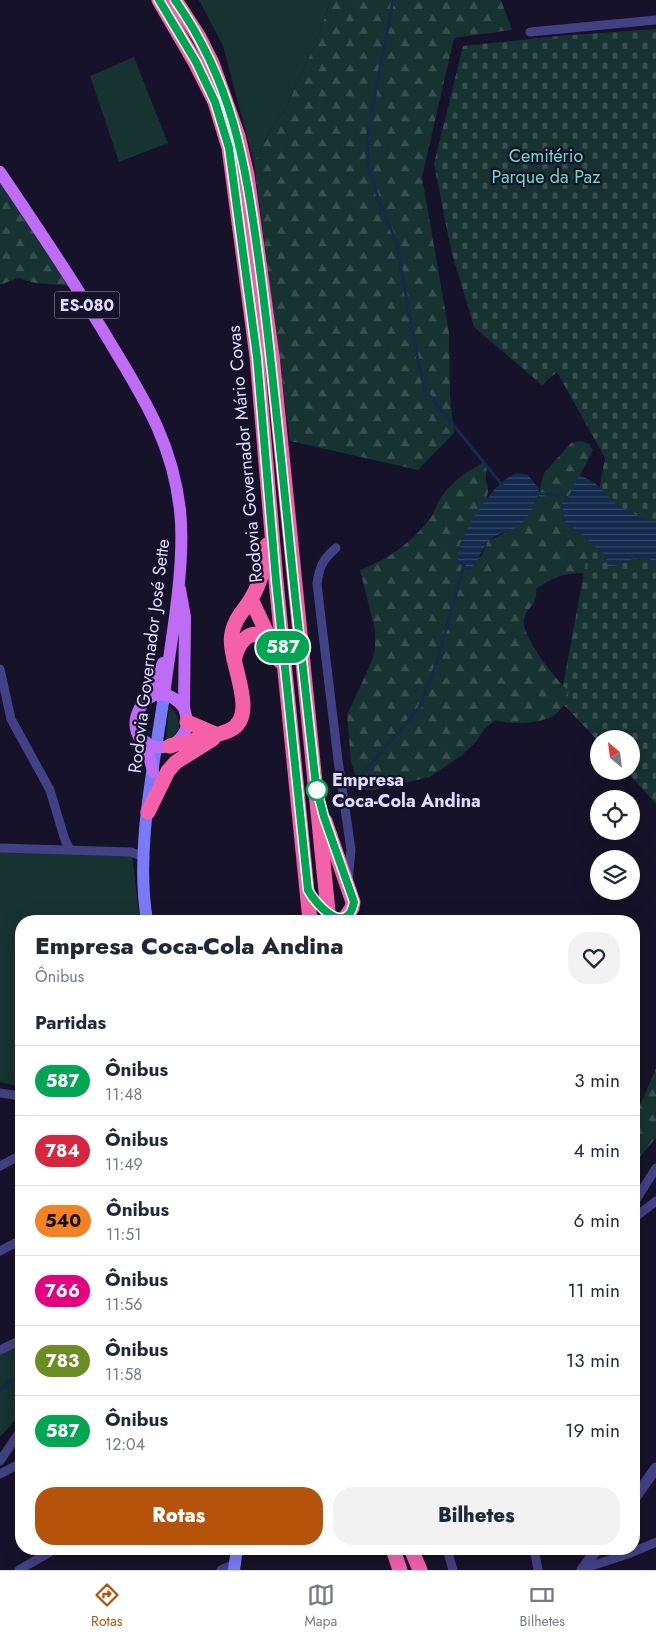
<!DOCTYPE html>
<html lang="pt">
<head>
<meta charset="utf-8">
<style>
	body { margin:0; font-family:Jost,sans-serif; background:#f2f2f3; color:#1f2937; height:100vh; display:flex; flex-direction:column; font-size:19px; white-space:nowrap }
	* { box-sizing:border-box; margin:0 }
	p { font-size:16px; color:#747a83 }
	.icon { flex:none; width:28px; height:28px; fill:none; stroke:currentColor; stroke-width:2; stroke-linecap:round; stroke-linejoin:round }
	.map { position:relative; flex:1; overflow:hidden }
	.drawer { position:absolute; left:15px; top:915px; width:625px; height:640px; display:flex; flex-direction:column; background:#fff; border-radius:20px; box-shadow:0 5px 20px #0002 }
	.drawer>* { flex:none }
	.badge { padding:0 10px; border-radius:16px; font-size:18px; line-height:32px }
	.needle { width:32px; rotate:332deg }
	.controls { position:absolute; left:590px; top:730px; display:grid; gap:10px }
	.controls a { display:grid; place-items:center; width:50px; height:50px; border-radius:50%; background:#fff; box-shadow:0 5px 20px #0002; font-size:25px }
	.map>.badge { position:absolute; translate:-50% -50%; box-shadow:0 0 0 2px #fff }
	h2 { padding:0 20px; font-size:19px; line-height:45px }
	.round { display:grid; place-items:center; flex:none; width:52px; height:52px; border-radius:20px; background:#f2f2f3 }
	.summary { display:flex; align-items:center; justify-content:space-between; height:85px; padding:0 20px }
	h1 { font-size:24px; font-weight:800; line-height:38px }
	.cta { display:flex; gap:10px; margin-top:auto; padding:10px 20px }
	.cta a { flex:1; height:58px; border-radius:20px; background:#b45309; color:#fff; font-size:20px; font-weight:800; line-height:58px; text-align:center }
	.cta a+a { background:#f2f2f3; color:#1f2937 }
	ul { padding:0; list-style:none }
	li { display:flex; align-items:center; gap:15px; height:70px; padding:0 20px; border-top:1px solid #e0e1e3 }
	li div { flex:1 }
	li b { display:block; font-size:19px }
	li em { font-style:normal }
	li .badge { min-width:55px; font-weight:700; text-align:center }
	.dock { display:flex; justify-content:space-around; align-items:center; height:70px; border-top:1px solid #e0e1e3; background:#fff; font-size:14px; color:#747a83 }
	.dock a { display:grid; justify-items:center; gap:2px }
	.dock .current { color:#b45309 }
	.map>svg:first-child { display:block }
	.grass { fill:#163231 }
	.forest { fill:url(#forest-firs) }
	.cemetery { fill:url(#cemetery-stones) }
	.water { fill:url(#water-rules) }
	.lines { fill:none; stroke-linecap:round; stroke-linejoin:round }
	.stream { stroke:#132a4d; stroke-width:3 }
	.minor { stroke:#414185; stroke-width:9 }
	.tertiary { stroke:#414185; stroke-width:11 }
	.secondary { stroke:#7a7af6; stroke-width:12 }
	.primary { stroke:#be6bf5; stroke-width:12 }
	.motorway { stroke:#f560ab; stroke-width:15 }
	.line-casing { stroke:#fff; stroke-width:11 }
	.line { stroke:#00a651; stroke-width:8 }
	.stop-dot { fill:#fff; stroke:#00a651; stroke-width:2.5 }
	.labels { text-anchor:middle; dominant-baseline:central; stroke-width:4.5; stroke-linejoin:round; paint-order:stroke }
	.shield { fill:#161229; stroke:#a39fbd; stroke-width:1 }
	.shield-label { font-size:16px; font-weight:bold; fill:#dfdcfd }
	.park-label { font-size:18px; fill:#6cd9bb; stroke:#161229 }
	.street-label { font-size:18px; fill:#dfdcfd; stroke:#161229 }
	.stop-label { font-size:18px; font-weight:bold; fill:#dfdcfd; stroke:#161229; text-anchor:start }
</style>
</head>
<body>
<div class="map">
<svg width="656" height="1570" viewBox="0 0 656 1570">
	<defs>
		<pattern id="forest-firs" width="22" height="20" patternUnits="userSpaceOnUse" patternTransform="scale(1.25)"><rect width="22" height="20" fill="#163231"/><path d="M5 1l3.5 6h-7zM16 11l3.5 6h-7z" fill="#374f50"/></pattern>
		<pattern id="cemetery-stones" width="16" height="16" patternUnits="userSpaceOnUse" patternTransform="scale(1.25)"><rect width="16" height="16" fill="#163231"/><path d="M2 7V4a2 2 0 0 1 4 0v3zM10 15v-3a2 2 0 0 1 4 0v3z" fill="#374f50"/></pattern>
		<pattern id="water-rules" width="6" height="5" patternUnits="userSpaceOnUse" patternTransform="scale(1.25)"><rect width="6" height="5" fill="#132a4d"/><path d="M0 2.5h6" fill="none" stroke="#354868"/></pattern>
	</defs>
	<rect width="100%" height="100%" fill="#161229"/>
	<path class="grass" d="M199,0H331L315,45L284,112L271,128L254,163L223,46Z
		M134,57L168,143L119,162L90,76Z
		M169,706C178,713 179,719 179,730L166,742Z
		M0,852L132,855L140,921H21V1087L0,1082Z
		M21,1344V1414L0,1437V1354Z"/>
	<path class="forest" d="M331,0H501L512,30L454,38L422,177L449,332L450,396L454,433L418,470L290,441L254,163L271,128L284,112L315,45Z
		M0,181L70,286L35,283L18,278L0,285Z
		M581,441L589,444L593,450L571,493L562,503L564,520L604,554L586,573C565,572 553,577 536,589C538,607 527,605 524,620C521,635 556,681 569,691L567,706L564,705C561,708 557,714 553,716C538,724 512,725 496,720L485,728L476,742L462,755L430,777L374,790H367L360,787L351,762L347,715L371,663L375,650V630L360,570C388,559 410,544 429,520C435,513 436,504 442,496C452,481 468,471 484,462C489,469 485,473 486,481C486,484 488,486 488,489C489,508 460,531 457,557H481L488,541L515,528L538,497L544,473L571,443Z
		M656,1068V1138L638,1159H634V1119Z"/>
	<path class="cemetery" d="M656,29V804L626,771H631V739H599V742L564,705H567L569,691L563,686L605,458L557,372L542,385L474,327L451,250L434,164L463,46L559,36Z"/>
	<path class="water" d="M517,473L528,475L539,489C538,503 526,523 512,530C504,533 493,535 488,542C479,552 480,562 468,570L462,567L457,557C460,533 494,480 517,473Z
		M579,475L594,482L618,506L647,520L656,521V563C637,548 625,568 607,566L608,562L604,554L564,520L562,503L571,493Z"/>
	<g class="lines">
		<path class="stream" d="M393,0L368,132L367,161L379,201L396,241L417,356L425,390L503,486
			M535,493L564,496L569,500
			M359,778L419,708L437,662L464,565
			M0,1389L21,1375"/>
		<path class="minor" d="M530,32L656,20
			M336,548C323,559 319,567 317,584L338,760L351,850L348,881
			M0,669L11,719L50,790L65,840L70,850
			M0,848L131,852L144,857
			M0,1093L21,1096
			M0,1166L21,1155
			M634,1203L656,1168
			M634,1218L656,1201
			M0,1251L21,1240
			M634,1346V1359
			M0,1350L21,1340
			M0,1461L21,1430
			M0,1474L21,1463
			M447,1549L453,1570
			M534,1549L538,1570
			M582,1569L631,1553L656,1542
			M19,1570L55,1549
			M221,1570L235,1564"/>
		<path class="tertiary" d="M634,1499L656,1468
			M582,1570L597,1549"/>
		<path class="secondary" d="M147,921C135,847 154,768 164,695
			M234,1570L237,1549"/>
		<path class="primary" d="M0,172C36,225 72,279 105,334C141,394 172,439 180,510C186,565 171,639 164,695
			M180,589L185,617L184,708C185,712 187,718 187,723C186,738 171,749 157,747C111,740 148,664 184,708
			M149,697L163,663
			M146,742L153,772"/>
		<path class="motorway" d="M159,0L195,62L215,102L229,148L257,357L276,581L310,921
			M175,0L199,37L212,63L238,136L247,175L272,356L329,921
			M251,599L280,661
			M234,660C239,642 247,629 268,636
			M187,722L215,734
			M170,746C186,741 216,737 230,730C261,715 226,659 232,633C235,617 245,610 252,597C262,581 264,563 267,545
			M148,812L168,771L176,762L213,739
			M325,821L353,902L352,908L343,921
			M393,1549L400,1570
			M411,1549L420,1570"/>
	</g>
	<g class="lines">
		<g class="line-casing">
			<path id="line" d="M159,0L196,62L215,102L229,148L257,357L276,581L308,890C316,905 347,938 354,902L324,817L316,786C303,673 291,561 280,448C273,383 267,319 258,255C245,160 232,81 175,0"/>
		</g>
		<use href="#line" class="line"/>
	</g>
	<circle class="stop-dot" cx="317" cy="790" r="10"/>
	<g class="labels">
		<rect class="shield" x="54.5" y="291.5" width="65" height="27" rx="4"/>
		<g class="shield-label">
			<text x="87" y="305">ES-080</text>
		</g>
		<g class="park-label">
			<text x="546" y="156">Cemitério<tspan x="546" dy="21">Parque da Paz</tspan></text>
		</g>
		<g class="street-label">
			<text transform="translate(245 454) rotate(-95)">Rodovia Governador Mário Covas</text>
			<text transform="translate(149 656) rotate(-83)">Rodovia Governador José Sette</text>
		</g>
		<g class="stop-label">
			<text x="332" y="780">Empresa<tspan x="332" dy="21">Coca-Cola Andina</tspan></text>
		</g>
	</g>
</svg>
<div class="controls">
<a><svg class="needle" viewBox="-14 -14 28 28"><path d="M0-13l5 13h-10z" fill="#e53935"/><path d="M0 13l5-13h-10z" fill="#747a83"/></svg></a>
<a><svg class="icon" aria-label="locate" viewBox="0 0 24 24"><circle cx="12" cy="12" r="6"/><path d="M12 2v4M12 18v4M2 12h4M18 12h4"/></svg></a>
<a><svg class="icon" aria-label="layers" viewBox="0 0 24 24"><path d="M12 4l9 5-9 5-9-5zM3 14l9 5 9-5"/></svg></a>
</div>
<b class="badge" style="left:283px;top:647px;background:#00a651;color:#fff">587</b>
<section class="drawer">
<div class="summary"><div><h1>Empresa Coca-Cola Andina</h1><p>Ônibus</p></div><a class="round"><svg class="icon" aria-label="heart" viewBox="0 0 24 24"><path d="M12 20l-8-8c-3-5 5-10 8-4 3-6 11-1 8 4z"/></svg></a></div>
<h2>Partidas</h2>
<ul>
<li><span class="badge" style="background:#00a651;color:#fff">587</span><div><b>Ônibus</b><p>11:48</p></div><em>3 min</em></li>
<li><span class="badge" style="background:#d7263d;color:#fff">784</span><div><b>Ônibus</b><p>11:49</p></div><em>4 min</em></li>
<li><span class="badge" style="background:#f58220;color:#111">540</span><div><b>Ônibus</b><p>11:51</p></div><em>6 min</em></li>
<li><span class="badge" style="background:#e6007e;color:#fff">766</span><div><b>Ônibus</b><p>11:56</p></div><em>11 min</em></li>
<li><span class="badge" style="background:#6b8e23;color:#fff">783</span><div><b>Ônibus</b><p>11:58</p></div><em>13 min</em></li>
<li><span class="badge" style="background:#00a651;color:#fff">587</span><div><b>Ônibus</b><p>12:04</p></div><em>19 min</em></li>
</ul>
<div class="cta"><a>Rotas</a><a>Bilhetes</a></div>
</section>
</div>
<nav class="dock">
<a class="current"><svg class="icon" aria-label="directions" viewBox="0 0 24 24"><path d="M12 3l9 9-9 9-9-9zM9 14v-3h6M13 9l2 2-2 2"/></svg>Rotas</a>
<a><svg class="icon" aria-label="map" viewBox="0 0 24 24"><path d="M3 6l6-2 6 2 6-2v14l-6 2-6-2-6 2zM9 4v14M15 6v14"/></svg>Mapa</a>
<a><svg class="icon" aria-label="tickets" viewBox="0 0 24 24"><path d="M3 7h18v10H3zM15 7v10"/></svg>Bilhetes</a>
</nav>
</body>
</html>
